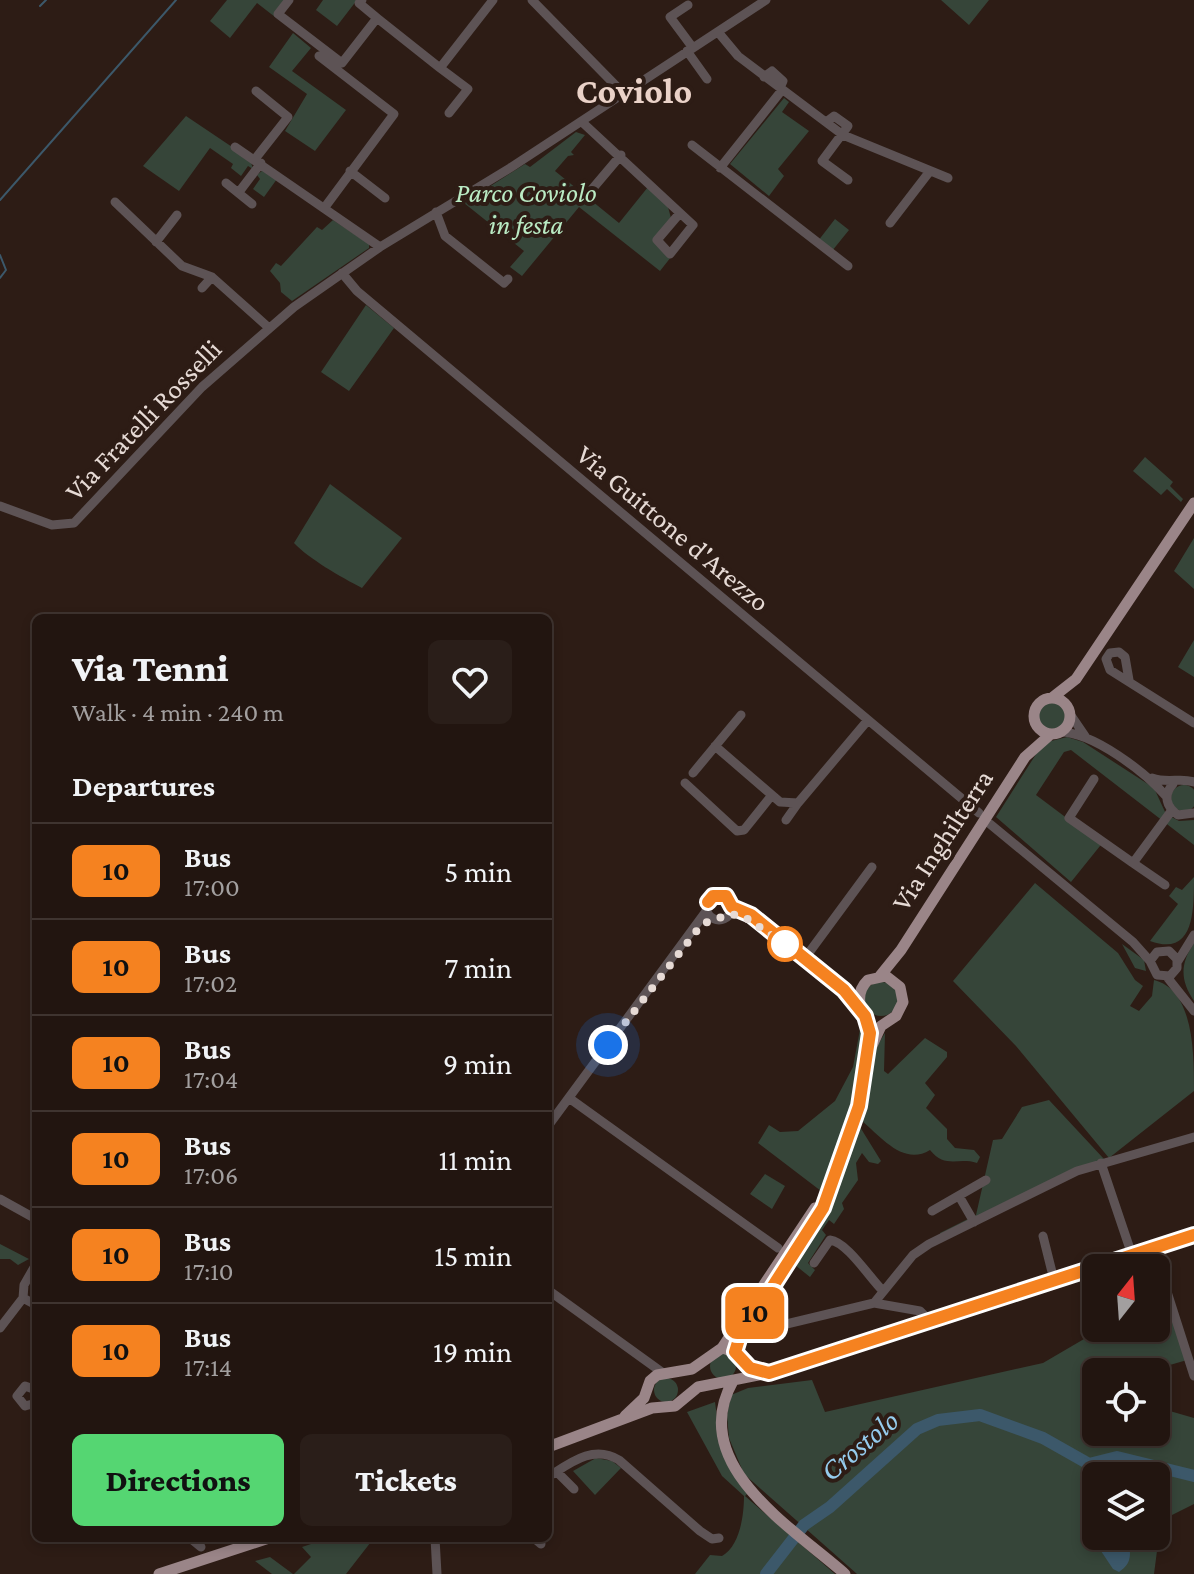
<!DOCTYPE html>
<html lang="en">
<head>
<meta charset="utf-8">
<style>
	body { margin:0; font-family:"Crimson Pro",serif; background:#2a1e19; color:#f1f3f6; height:100vh; display:flex; flex-direction:column; font-size:30px; white-space:nowrap }
	* { box-sizing:border-box; margin:0 }
	p { font-size:26px; color:#a29f9f }
	.icon { flex:none; width:44px; height:44px; fill:none; stroke:currentColor; stroke-width:2; stroke-linecap:round; stroke-linejoin:round }
	.map { position:relative; flex:1; overflow:hidden }
	.drawer { position:absolute; left:32px; top:614px; width:520px; height:928px; display:flex; flex-direction:column; background:#221510; border-radius:12px; box-shadow:0 4px 12px #0003,0 0 0 2px #3f3430 }
	.drawer>* { flex:none }
	.badge { padding:0 16px; border-radius:12px; font-size:28px; line-height:52px }
	.needle { width:52px; rotate:17deg }
	.tools { position:absolute; left:1082px; top:1254px; display:grid; gap:16px }
	.tools a { display:grid; place-items:center; width:88px; height:88px; border-radius:12px; background:#221510; box-shadow:0 4px 12px #0003,0 0 0 2px #3f3430; font-size:40px }
	.you { position:absolute; width:40px; height:40px; margin:-20px; border:6px solid #fff; border-radius:50%; background:#1a73e8; box-shadow:0 0 0 12px #1a73e833 }
	.map>.badge { position:absolute; translate:-50% -50%; box-shadow:0 0 0 4px #fff }
	h2 { padding:0 40px; font-size:30px; line-height:72px }
	.round { display:grid; place-items:center; flex:none; width:84px; height:84px; border-radius:12px; background:#2a1e19 }
	.head { display:flex; align-items:center; justify-content:space-between; height:136px; padding:0 40px }
	h1 { font-size:38px; font-weight:800; line-height:60px }
	.cta { display:flex; gap:16px; margin-top:auto; padding:16px 40px }
	.cta a { flex:1; height:92px; border-radius:12px; background:#55d672; color:#111; font-size:32px; font-weight:800; line-height:92px; text-align:center }
	.cta a+a { background:#2a1e19; color:#f1f3f6 }
	ul { padding:0; list-style:none }
	li { display:flex; align-items:center; gap:24px; height:96px; padding:0 40px; border-top:2px solid #3f3430 }
	li div { flex:1 }
	li b { display:block; font-size:30px }
	li em { font-style:normal }
	li .badge { min-width:88px; font-weight:700; text-align:center }
	.map>svg:first-child { display:block }
	.green { fill:#364539 }
	.water { fill:#3c586a }
	.lines { fill:none; stroke-linecap:round; stroke-linejoin:round }
	.stream { stroke:#3c586a; stroke-width:2 }
	.river { stroke:#3c586a; stroke-width:12 }
	.minor { stroke:#5d5355; stroke-width:9 }
	.major { stroke:#9a8588; stroke-width:11 }
	.line-casing { stroke:#fff; stroke-width:18 }
	.line { stroke:#f58220; stroke-width:12 }
	.walk { stroke:#e6dad5; stroke-width:8; stroke-dasharray:0 14.4 }
	.stop-dot { fill:#fff; stroke:#f58220; stroke-width:4 }
	.labels { text-anchor:middle; dominant-baseline:central; stroke-width:8; stroke-linejoin:round; paint-order:stroke }
	.park-label { font-size:28px; font-style:italic; fill:#baebc4; stroke:#2d1c15 }
	.street-label { font-size:28px; fill:#e6dad5; stroke:#2d1c15 }
	.water-label { font-size:30px; font-style:italic; fill:#95cbed; stroke:#2d1c15 }
	.district-label { font-size:36px; font-weight:bold; fill:#ead2c8; stroke:#2d1c15 }
</style>
</head>
<body>
<div class="map">
<svg width="1194" height="1574" viewBox="0 0 1194 1574">
	<rect width="100%" height="100%" fill="#2d1c15"/>
	<path class="green" d="M227,0H289L275,17L257,3L230,38L210,21Z
		M323,0H357L337,26L316,10Z
		M941,0H989L969,25Z
		M293,33L311,48L292,71L346,110L315,151L285,131L307,94L269,67Z
		M784,98L789,102L782,112L809,131L778,169L784,176L769,196L730,164Z
		M186,116L250,159L253,169L248,166L241,176L231,168L233,164L210,148L179,191L143,166Z
		M576,132L585,135L571,152L574,155L568,156L555,171L619,223L648,187L668,207L671,218L655,237L671,257L660,271L579,207L522,276L510,267L524,251L464,203L525,164L530,167Z
		M263,170L277,179L264,197L253,189L260,179L257,175Z
		M835,219L849,230L832,251L818,241Z
		M333,220L369,244V248L292,301L281,292L280,283L270,271L276,263L281,266L317,227L322,230Z
		M366,305L394,328L349,391L321,372Z
		M1145,457L1173,482L1170,486L1183,499L1181,502L1167,489L1161,495L1133,471Z
		M330,484L402,538L362,588C341,577 309,559 294,543Z
		M1194,538V589L1174,571Z
		M1194,640V677L1178,667Z
		M1038 715a14 14 0 1 1 28 0a14 14 0 1 1-28 0Z
		M1067,737L1083,742L1154,788L1166,814L1179,821L1194,820V845L1071,750L1064,752L1036,795L1092,837L1104,841L1071,882L996,817L1038,751L1047,742Z
		M1171 798a13 13 0 1 1 26 0a13 13 0 1 1-26 0Z
		M1194,877C1194,912 1194,957 1150,941L1178,904L1169,896L1176,887L1182,890Z
		M1035,883L1118,953L1135,980L1143,986L1130,1006L1139,1011L1152,996L1154,980C1194,990 1194,1053 1194,1091L1109,1158L1016,1046L953,981Z
		M1194,943V1001C1180,980 1180,964 1194,943Z
		M1122,944L1144,960L1146,971L1135,968Z
		M864 999a17 17 0 1 1 34 0a17 17 0 1 1-34 0Z
		M854,1008L867,1033L853,1113L821,1191L758,1143L769,1125L780,1132L798,1131L835,1101L853,1067L861,1024Z
		M885,1033L884,1071L888,1074L925,1038L947,1052V1057L925,1083L935,1095L926,1108L947,1129V1139L955,1148L974,1150L980,1157L977,1163C958,1157 945,1169 930,1150C904,1166 882,1138 862,1121L874,1051Z
		M1049,1100L1104,1159L941,1238L940,1233L976,1215L993,1140L1002,1139L1022,1107Z
		M860,1127L881,1161L878,1164L869,1162L862,1153L856,1163L858,1180L842,1203L844,1209L834,1224L829,1220L822,1230L826,1235L808,1263L815,1270L810,1277L795,1265L826,1215Z
		M765,1174L785,1186L772,1209L750,1194Z
		M0,1244L29,1259L18,1265L10,1259H0Z
		M1173,1315L1187,1360L1146,1372H1096V1432H1156V1407L1194,1418V1504L1156,1523V1476H1096V1536H1148L1157,1551L1154,1574H857L744,1474L729,1438L727,1415L731,1395L748,1388L812,1380L825,1412L1043,1363L1084,1339L1124,1328H1156V1319Z
		M710 1366a13 13 0 1 1 26 0a13 13 0 1 1-26 0Z
		M654 1390a12 12 0 1 1 24 0a12 12 0 1 1-24 0Z
		M715,1402C721,1443 718,1460 748,1493L745,1496L835,1574H695L710,1555L722,1556C740,1546 744,1515 744,1496L722,1476L687,1412Z
		M596,1458L612,1461L621,1468L595,1495L573,1471Z
		M329,1538H374L346,1574H294L311,1557L302,1547Z
		M270,1557L293,1574H272L255,1561Z"/>
	<path class="water" d="M1096,1528V1536H1128C1130,1552 1134,1562 1119,1572L1113,1569L1091,1536V1529Z"/>
	<g class="lines">
		<path class="stream" d="M40,6L46,0
			M0,200L176,0
			M0,255L6,270L0,278"/>
		<path class="river" d="M766,1574L804,1525L830,1507L917,1429L938,1420L980,1415L1043,1438L1089,1464L1117,1457L1194,1476"/>
		<path class="minor" d="M289,0L278,14L342,63L377,18L440,68L493,0
			M362,0L359,3L377,18
			M532,0L623,93
			M688,5L670,17L693,48
			M718,32L738,56L843,135L948,178
			M687,51L707,79
			M319,56L394,114L325,207
			M440,68L468,89L449,113
			M764,77L772,71L783,81L780,88
			M582,122L693,225L670,254L657,240L680,213
			M826,122L834,116L848,126L822,161L848,180
			M692,145L848,266
			M235,147L380,247
			M255,159L288,117L256,91
			M720,168L782,90
			M350,171L385,198
			M226,183L252,204
			M239,192L261,163
			M588,194L621,155
			M115,202L182,266L212,277L268,327
			M436,212L445,236L504,283L508,279
			M890,223L930,171
			M156,242L177,215
			M342,273L357,291L979,813
			M202,288L212,277
			M0,506L52,525L74,523L202,387L294,307L380,247L510,168L766,0
			M1129,680L1125,657L1119,652L1110,653L1106,659L1110,670L1194,723
			M1070,714L1085,736
			M1060,732C1093,732 1145,772 1166,796
			M715,746L780,802L798,803L868,720
			M693,773L741,715
			M1152,778C1169,784 1180,777 1194,782
			M1094,779L1069,818L1133,863
			M685,783L737,831L744,830L772,795
			M1173,784C1163,795 1166,807 1178,815L1194,813
			M786,820L798,803
			M990,824L1133,942L1150,961L1157,975L1170,976L1177,968V959L1169,951L1157,952L1150,961
			M1165,885L1133,863L1172,810
			M706 907a13 13 0 1 1 26 0a13 13 0 1 1-26 0Z
			M732,907C759,916 840,982 859,1006
			M805,958L872,867
			M1178,961L1194,935
			M1167,977L1194,1011
			M569,1098L778,1248
			M548,1126L707,910
			M1101,1163L1132,1255
			M959,1196L974,1222
			M0,1199L36,1219
			M932,1211L986,1180
			M1043,1236L1054,1280
			M1153,1248L1194,1376
			M814,1263L830,1240C847,1242 869,1277 883,1291
			M548,1290L663,1373
			M23,1298L24,1285L36,1264
			M23,1298L36,1305
			M874,1303L913,1255L929,1244L1077,1171L1194,1137
			M774,1327L874,1303L920,1311L930,1321
			M0,1328L23,1298
			M36,1390L25,1386L17,1396L25,1406L36,1403
			M557,1472L574,1489
			M548,1477C570,1463 593,1444 619,1460L700,1531L712,1539L719,1538
			M190,1538L201,1547
			M435,1538L437,1574
			M534,1538L541,1544"/>
		<path class="major" d="M1053,697L1076,679L1194,503
			M1034 716a18 18 0 1 1 36 0a18 18 0 1 1-36 0Z
			M880,976L901,950L1025,757L1051,734
			M722,1348L815,1208
			M735,1352L742,1332L823,1208L859,1106L870,1050L881,1026L896,1016L903,1002L900,987L886,976L868,980C848,999 870,1022 870,1050
			M733,1381C686,1464 792,1527 845,1574
			M625,1416L644,1398L650,1381L657,1375L692,1369L722,1348C738,1350 745,1367 765,1372
			M548,1447L652,1408L675,1406L698,1387L769,1373L1194,1234
			M159,1574L269,1538"/>
	</g>
	<g class="lines">
		<g class="line-casing">
			<path id="line" d="M708,902L713,896H726L732,907L751,915L844,990L865,1016L870,1033L859,1106L823,1208L739,1339L735,1352L750,1368L769,1373L1194,1235"/>
		</g>
		<use href="#line" class="line"/>
		<path class="walk" d="M608,1045L702,924L730,914L743,916L785,944"/>
	</g>
	<circle class="stop-dot" cx="785" cy="944" r="16"/>
	<g class="labels">
		<g class="park-label">
			<text x="526" y="192">Parco Coviolo<tspan x="526" dy="32">in festa</tspan></text>
		</g>
		<g class="street-label">
			<text transform="translate(143 420) rotate(-46)">Via Fratelli Rosselli</text>
			<text transform="translate(673 528) rotate(40)">Via Guittone d'Arezzo</text>
			<text transform="translate(942 840) rotate(-57)">Via Inghilterra</text>
		</g>
		<g class="water-label">
			<text transform="translate(859 1445) rotate(-40)">Crostolo</text>
		</g>
		<g class="district-label">
			<text x="634" y="91">Coviolo</text>
		</g>
	</g>
</svg>
<div class="tools">
<a><svg class="needle" viewBox="-14 -14 28 28"><path d="M0-13l5 13h-10z" fill="#e53935"/><path d="M0 13l5-13h-10z" fill="#a29f9f"/></svg></a>
<a><svg class="icon" aria-label="locate" viewBox="0 0 24 24"><circle cx="12" cy="12" r="6"/><path d="M12 2v4M12 18v4M2 12h4M18 12h4"/></svg></a>
<a><svg class="icon" aria-label="layers" viewBox="0 0 24 24"><path d="M12 4l9 5-9 5-9-5zM3 14l9 5 9-5"/></svg></a>
</div>
<div class="you" style="left:608px;top:1045px"></div>
<b class="badge" style="left:755px;top:1313px;background:#f58220;color:#111">10</b>
<section class="drawer">
<div class="head"><div><h1>Via Tenni</h1><p>Walk · 4 min · 240 m</p></div><a class="round"><svg class="icon" aria-label="heart" viewBox="0 0 24 24"><path d="M12 20l-8-8c-3-5 5-10 8-4 3-6 11-1 8 4z"/></svg></a></div>
<h2>Departures</h2>
<ul>
<li><span class="badge" style="background:#f58220;color:#111">10</span><div><b>Bus</b><p>17:00</p></div><em>5 min</em></li>
<li><span class="badge" style="background:#f58220;color:#111">10</span><div><b>Bus</b><p>17:02</p></div><em>7 min</em></li>
<li><span class="badge" style="background:#f58220;color:#111">10</span><div><b>Bus</b><p>17:04</p></div><em>9 min</em></li>
<li><span class="badge" style="background:#f58220;color:#111">10</span><div><b>Bus</b><p>17:06</p></div><em>11 min</em></li>
<li><span class="badge" style="background:#f58220;color:#111">10</span><div><b>Bus</b><p>17:10</p></div><em>15 min</em></li>
<li><span class="badge" style="background:#f58220;color:#111">10</span><div><b>Bus</b><p>17:14</p></div><em>19 min</em></li>
</ul>
<div class="cta"><a>Directions</a><a>Tickets</a></div>
</section>
</div>
</body>
</html>
